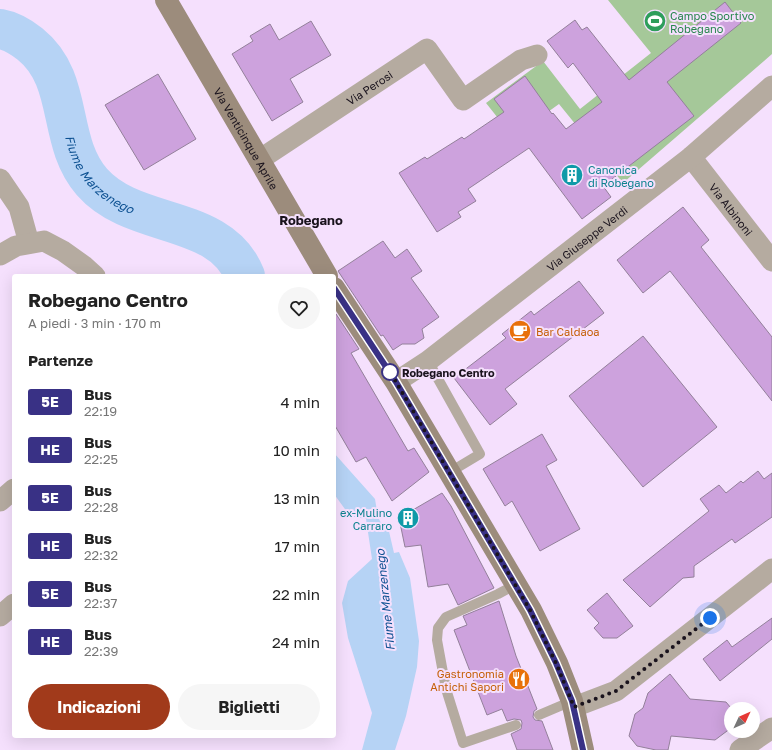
<!DOCTYPE html>
<html lang="it">
<head>
<meta charset="utf-8">
<style>
	body { margin:0; font-family:"Golos Text",sans-serif; background:#f6f6f6; color:#222; height:100vh; display:flex; flex-direction:column; font-size:15px; white-space:nowrap }
	* { box-sizing:border-box; margin:0 }
	p { font-size:13px; color:#767676 }
	.icon { flex:none; width:22px; height:22px; fill:none; stroke:currentColor; stroke-width:2; stroke-linecap:round; stroke-linejoin:round }
	.map { position:relative; flex:1; overflow:hidden }
	.sheet { position:absolute; left:12px; top:274px; width:324px; height:464px; display:flex; flex-direction:column; background:#fff; border-radius:4px; box-shadow:0 4px 16px #0002 }
	.sheet>* { flex:none }
	.badge { padding:0 8px; border-radius:3px; font-size:14px; line-height:26px }
	.needle { width:26px; rotate:46deg }
	.tools { position:absolute; left:724px; top:702px; display:grid; gap:8px }
	.tools a { display:grid; place-items:center; width:36px; height:36px; border-radius:50%; background:#fff; box-shadow:0 4px 16px #0002; font-size:20px }
	.you { position:absolute; width:20px; height:20px; margin:-10px; border:3px solid #fff; border-radius:50%; background:#1a73e8; box-shadow:0 0 0 6px #1a73e833 }
	.map>.badge { position:absolute; translate:-50% -50%; box-shadow:0 0 0 2px #fff }
	h2 { padding:0 16px; font-size:15px; line-height:36px }
	.round { display:grid; place-items:center; flex:none; width:42px; height:42px; border-radius:21px; background:#f6f6f6 }
	.headline { display:flex; align-items:center; justify-content:space-between; height:68px; padding:0 16px }
	h1 { font-size:19px; font-weight:700; line-height:30px }
	.action { display:flex; gap:8px; margin-top:auto; padding:8px 16px }
	.action a { flex:1; height:46px; border-radius:24px; background:#a13a1b; color:#fff; font-size:16px; font-weight:700; line-height:46px; text-align:center }
	.action a+a { background:#f6f6f6; color:#222 }
	ul { padding:0; list-style:none }
	li { display:flex; align-items:center; gap:12px; height:48px; padding:0 16px }
	li div { flex:1 }
	li b { display:block; font-size:15px }
	li em { font-style:normal }
	li .badge { min-width:44px; font-weight:700; text-align:center }
	.map>svg:first-child { display:block }
	.green { fill:#a5c899 }
	.water { fill:#b6d3f5 }
	.lines { fill:none; stroke-linecap:round; stroke-linejoin:round }
	.river { stroke:#b6d3f5; stroke-width:40 }
	.building { fill:#cda2dd; stroke:#93809a }
	.lane { stroke:#b5aba0; stroke-width:10 }
	.street { stroke:#b5aba0; stroke-width:21 }
	.secondary { stroke:#9c8c7c; stroke-width:22 }
	.line-casing { stroke:#fff; stroke-width:9 }
	.line { stroke:#393185; stroke-width:6 }
	.walk { stroke:#1a131d; stroke-width:4; stroke-dasharray:0 7.2 }
	.stop-dot { fill:#fff; stroke:#393185; stroke-width:2 }
	.labels { text-anchor:middle; dominant-baseline:central; stroke-width:4; stroke-linejoin:round; paint-order:stroke }
	.leisure-label { font-size:11px; fill:#27864d; stroke:#f5e0fd; text-anchor:start }
	.street-label { font-size:11px; fill:#1a131d; stroke:#f5e0fd }
	.culture-label { font-size:11px; fill:#0d838f; stroke:#f5e0fd; text-anchor:start }
	.food-label { font-size:11px; fill:#c56008; stroke:#f5e0fd; text-anchor:start }
	.stop-label { font-size:11px; font-weight:bold; fill:#1a131d; stroke:#f5e0fd; text-anchor:start }
	.water-label { font-size:12px; font-style:italic; fill:#0c5091; stroke:#f5e0fd }
	.quarter-label { font-size:13px; font-weight:bold; fill:#1a131d; stroke:#f5e0fd }
</style>
</head>
<body>
<div class="map">
<svg width="772" height="750" viewBox="0 0 772 750">
	<rect width="100%" height="100%" fill="#f5e0fd"/>
	<path class="green" d="M608,0H772V54L623,183L559,104L513,137L486,103L543,61L580,109L651,53Z"/>
	<path class="water" d="M334,453L375,499L378,517L383,527H388L394,553L399,552L410,578L419,641L417,667L406,716L395,750H362L372,713L348,638L342,603L348,581L372,559L366,519L350,516L334,494Z"/>
	<g class="lines">
		<path class="river" id="s1" d="M0,29C11,31 21,37 30,44C75,80 56,141 92,182C134,230 220,213 245,276"/>
	</g>
	<path class="building" d="M725,2L741,23L667,82L694,116L603,186L611,197L582,219L529,148L468,189L476,201L458,212L461,217L437,232L399,173L425,157L427,159L462,137L464,139L504,112L494,99L525,76L552,114L553,113L566,129L602,102L573,63L568,68L547,41L575,20L582,30L587,27L629,80Z
		M311,21L331,55L290,79L303,102L272,121L232,54L253,41L250,36L270,24L279,40Z
		M158,74L196,139L144,170L105,105Z
		M683,207L709,240L701,247L772,337V401L670,271L643,293L617,260Z
		M383,241L395,258L407,249L422,271L411,278L439,317L422,329L424,338L415,344H402L393,350L383,335L381,336L338,271Z
		M579,281L604,313L505,389L517,404L490,425L454,378L506,338L502,334L531,311L534,315Z
		M336,314L359,349L351,353L408,451L414,448L429,472L392,501L366,457L356,462L334,424V315Z
		M643,336L717,427L643,487L569,396Z
		M542,434L557,460L546,466L580,529L540,551L512,501L505,506L483,469Z
		M758,471L764,479L772,473V517L735,543L732,539L694,566V577L683,578L650,607L623,580L709,511L700,499L719,485L726,493L741,481L743,483Z
		M442,493L451,506L494,588L458,605L448,584L428,587L421,545L405,547L399,518Z
		M607,593L633,626L617,638H603L594,628L599,623L587,610Z
		M499,601L516,656L537,709L534,711L533,717L535,720L542,721L553,750H517L511,734L521,729L522,723L521,720L514,719L507,721L502,709L487,715L454,630L467,625L463,616Z
		M772,618V639L720,681L703,659L727,640L732,647Z
		M670,674L690,699L726,702L731,708V728L715,740L671,736L668,750H656L637,746L629,736L635,714L643,708L648,693Z"/>
	<g class="lines">
		<path class="lane" d="M428,361L480,454L450,472
			M515,585L498,594L446,617L438,628L437,640L446,689L463,743L516,725
			M539,715L572,701"/>
		<g class="street">
			<path id="s2" d="M691,157L772,261"/>
			<path id="s3" d="M259,160L427,49L463,100L521,60L537,55"/>
			<path d="M0,179L19,207L29,243"/>
			<path d="M0,255L16,246L44,241L63,251L84,266L95,276"/>
			<path id="s4" d="M396,382L428,361L691,157L772,86"/>
			<path d="M0,501L14,489"/>
			<path d="M0,616L14,604"/>
			<path d="M574,707L616,691L772,569"/>
			<path d="M740,750L772,728"/>
		</g>
		<g class="secondary">
			<path id="s5" d="M166,0L327,276"/>
			<path d="M334,288L396,382L531,610L557,663L572,701L583,750"/>
		</g>
	</g>
	<g class="lines">
		<g class="line-casing">
			<path id="line" d="M334,288L396,382L530,610L556,663L572,701L583,750"/>
		</g>
		<use href="#line" class="line"/>
		<path class="walk" d="M390,372L389,370L530,610L556,663L574,707L616,691L710,618"/>
	</g>
	<defs>
		<g id="stadium-disc" transform="scale(1.15)"><circle r="9.5" fill="#2e9e5b" stroke="#f5e0fd"/><path d="M0-5a6.5 5 0 1 0 0 10a6.5 5 0 1 0 0-10ZM-3.5-1.8h7v3.6h-7Z" fill="#fff"/></g>
		<g id="building-disc" transform="scale(1.15)"><circle r="9.5" fill="#0f9aa8" stroke="#f5e0fd"/><path d="M-4-6H4V6H1V3H-1V6H-4ZM-2.5-4.3h1.7v1.8h-1.7ZM.8-4.3h1.7v1.8H.8ZM-2.5-1h1.7V.8h-1.7ZM.8-1h1.7V.8H.8Z" fill="#fff"/></g>
		<g id="cafe-disc" transform="scale(1.15)"><circle r="9.5" fill="#e8710a" stroke="#f5e0fd"/><path d="M-5.5-4.5H6V0H3Q3 3.5 0 3.5H-2.5Q-5.5 3.5-5.5 0ZM3-3.2v2h1.7v-2ZM-6 4.5H4V6H-6Z" fill="#fff"/></g>
		<g id="restaurant-disc" transform="scale(1.15)"><circle r="9.5" fill="#e8710a" stroke="#f5e0fd"/><path d="M-5-6h1v4h1v-4h1v4h1v-4h1v5L-1.5 .5V6h-2V.5L-5-1ZM5-6V6H3V1.5H1.5Q1.5-4 5-6Z" fill="#fff"/></g>
	</defs>
	<g fill-rule="evenodd">
		<use href="#stadium-disc" x="655" y="21"/>
		<use href="#building-disc" x="572" y="175"/>
		<use href="#cafe-disc" x="520" y="331"/>
		<use href="#building-disc" x="408" y="518"/>
		<use href="#restaurant-disc" x="519" y="679"/>
	</g>
	<circle class="stop-dot" cx="390" cy="372" r="8"/>
	<g class="labels">
		<g class="leisure-label">
			<text x="670" y="15">Campo Sportivo<tspan x="670" dy="13">Robegano</tspan></text>
		</g>
		<g class="street-label">
			<text stroke="none"><textPath href="#s3" startOffset="132">Via Perosi</textPath></text>
			<text stroke="none"><textPath href="#s5" startOffset="160">Via Venticinque Aprile</textPath></text>
			<text stroke="none"><textPath href="#s2" startOffset="66">Via Albinoni</textPath></text>
			<text stroke="none"><textPath href="#s4" startOffset="239">Via Giuseppe Verdi</textPath></text>
		</g>
		<g class="culture-label">
			<text x="588" y="169">Canonica<tspan x="588" dy="13">di Robegano</tspan></text>
			<text x="392" y="512" text-anchor="end">ex-Mulino<tspan x="392" dy="13">Carraro</tspan></text>
		</g>
		<g class="food-label">
			<text x="536" y="331">Bar Caldaoa</text>
			<text x="504" y="673" text-anchor="end">Gastronomia<tspan x="504" dy="13">Antichi Sapori</tspan></text>
		</g>
		<g class="stop-label">
			<text x="402" y="372">Robegano Centro</text>
		</g>
		<g class="water-label">
			<text stroke="none"><textPath href="#s1" startOffset="187">Fiume Marzenego</textPath></text>
			<text transform="translate(385 600) rotate(-96)">Fiume Marzenego</text>
		</g>
		<g class="quarter-label">
			<text x="311" y="220">Robegano</text>
		</g>
	</g>
</svg>
<div class="tools">
<a><svg class="needle" viewBox="-14 -14 28 28"><path d="M0-13l5 13h-10z" fill="#e53935"/><path d="M0 13l5-13h-10z" fill="#767676"/></svg></a>
</div>
<div class="you" style="left:710px;top:618px"></div>
<section class="sheet">
<div class="headline"><div><h1>Robegano Centro</h1><p>A piedi · 3 min · 170 m</p></div><a class="round"><svg class="icon" aria-label="heart" viewBox="0 0 24 24"><path d="M12 20l-8-8c-3-5 5-10 8-4 3-6 11-1 8 4z"/></svg></a></div>
<h2>Partenze</h2>
<ul>
<li><span class="badge" style="background:#393185;color:#fff">5E</span><div><b>Bus</b><p>22:19</p></div><em>4 min</em></li>
<li><span class="badge" style="background:#393185;color:#fff">HE</span><div><b>Bus</b><p>22:25</p></div><em>10 min</em></li>
<li><span class="badge" style="background:#393185;color:#fff">5E</span><div><b>Bus</b><p>22:28</p></div><em>13 min</em></li>
<li><span class="badge" style="background:#393185;color:#fff">HE</span><div><b>Bus</b><p>22:32</p></div><em>17 min</em></li>
<li><span class="badge" style="background:#393185;color:#fff">5E</span><div><b>Bus</b><p>22:37</p></div><em>22 min</em></li>
<li><span class="badge" style="background:#393185;color:#fff">HE</span><div><b>Bus</b><p>22:39</p></div><em>24 min</em></li>
</ul>
<div class="action"><a>Indicazioni</a><a>Biglietti</a></div>
</section>
</div>
</body>
</html>
